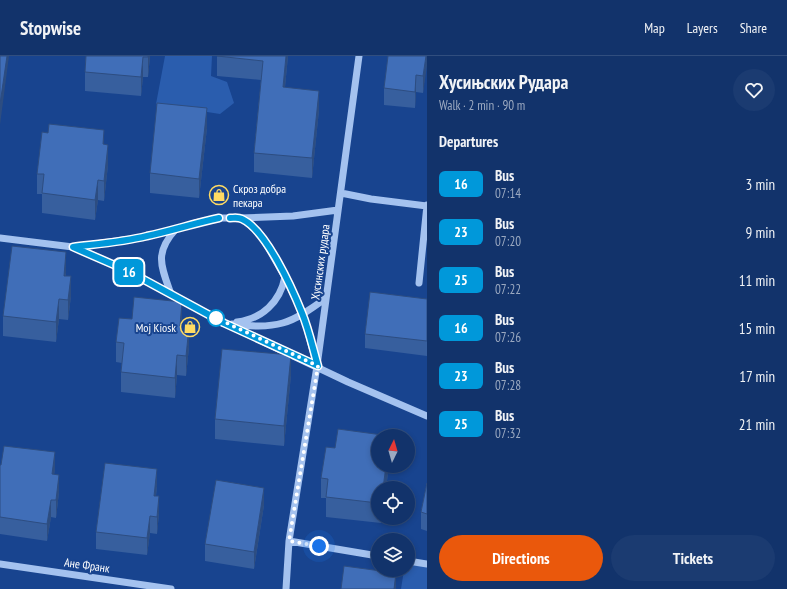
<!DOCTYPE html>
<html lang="en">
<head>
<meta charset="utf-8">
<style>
	body { margin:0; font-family:"PT Sans Narrow",sans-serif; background:#1b3b71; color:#f1f3f6; height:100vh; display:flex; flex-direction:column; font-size:15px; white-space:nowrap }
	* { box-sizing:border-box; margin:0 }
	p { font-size:13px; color:#9caac1 }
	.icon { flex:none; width:22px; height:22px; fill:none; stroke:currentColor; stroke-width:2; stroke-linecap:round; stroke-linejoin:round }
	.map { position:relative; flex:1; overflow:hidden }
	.details { display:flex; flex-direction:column; background:#12336b; width:360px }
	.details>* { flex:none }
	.badge { padding:0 8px; border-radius:6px; font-size:14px; line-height:26px }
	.needle { width:26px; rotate:5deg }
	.tools { position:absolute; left:371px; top:373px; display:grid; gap:8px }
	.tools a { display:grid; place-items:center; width:44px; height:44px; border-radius:50%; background:#12336b; box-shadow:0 2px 6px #0003,0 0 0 1px #314e7e; font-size:20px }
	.you { position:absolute; width:20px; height:20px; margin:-10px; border:3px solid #fff; border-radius:50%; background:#1a73e8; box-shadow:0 0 0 6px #1a73e833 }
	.map>.badge { position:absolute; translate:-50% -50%; box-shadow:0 0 0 2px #fff }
	h2 { padding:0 12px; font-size:15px; line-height:36px }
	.round { display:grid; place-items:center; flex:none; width:42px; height:42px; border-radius:21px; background:#1b3b71 }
	.overview { display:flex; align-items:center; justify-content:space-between; height:68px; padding:0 12px }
	h1 { font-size:19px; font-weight:700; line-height:30px }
	.cta { display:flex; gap:8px; margin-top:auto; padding:8px 12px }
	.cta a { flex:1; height:46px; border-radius:24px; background:#ea580c; color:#fff; font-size:16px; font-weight:700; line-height:46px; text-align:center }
	.cta a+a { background:#1b3b71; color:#f1f3f6 }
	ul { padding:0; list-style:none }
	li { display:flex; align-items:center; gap:12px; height:48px; padding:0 12px }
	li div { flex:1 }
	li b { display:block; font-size:15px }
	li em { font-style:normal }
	li .badge { min-width:44px; font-weight:700; text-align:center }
	header { display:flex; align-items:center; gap:24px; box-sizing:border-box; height:56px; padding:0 20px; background:#12336b; border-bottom:1px solid #314e7e }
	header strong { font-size:19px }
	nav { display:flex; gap:22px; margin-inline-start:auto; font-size:14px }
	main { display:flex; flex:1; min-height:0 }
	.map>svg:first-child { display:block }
	.green { fill:#2a5dae }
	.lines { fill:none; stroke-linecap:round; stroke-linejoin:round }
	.minor { stroke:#a4c2ef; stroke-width:7 }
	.wall { fill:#375f9e }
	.shaded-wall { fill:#2d4d81 }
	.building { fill:#406eb8; stroke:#2d4d81 }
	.line-casing { stroke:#fff; stroke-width:9 }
	.line { stroke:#0098da; stroke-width:6 }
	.walk { stroke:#fff; stroke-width:4; stroke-dasharray:0 7.2 }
	.stop-dot { fill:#fff; stroke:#0098da; stroke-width:2 }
	.labels { text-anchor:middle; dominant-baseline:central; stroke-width:4; stroke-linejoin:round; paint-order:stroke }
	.poi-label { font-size:12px; fill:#fff; stroke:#18448f; text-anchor:start }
	.street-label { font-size:12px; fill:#fff; stroke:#18448f }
</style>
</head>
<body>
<header>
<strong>Stopwise</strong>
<nav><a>Map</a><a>Layers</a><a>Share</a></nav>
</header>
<main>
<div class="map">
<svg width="427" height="533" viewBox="0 0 427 533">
	<rect width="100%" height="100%" fill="#18448f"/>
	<path class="green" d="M165,0H212L211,20L227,26L234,47L220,58L156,48Z
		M408,505L427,508V533H401L404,514H408Z"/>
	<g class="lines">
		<path class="minor" d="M341,137L371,143L427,150
			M241,162L293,160L338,154
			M0,182L73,191L145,181L176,173L195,167L219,162H240L247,166L261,179L285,221L303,258L316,306
			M74,191L128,215L224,267L348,326L427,360
			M419,227L427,149
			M171,238C161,210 154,197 176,173
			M237,266C262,263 280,246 285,221
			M232,268C277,274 291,268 326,242
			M289,485L378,500
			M408,505L427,508
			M0,508L171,533
			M286,533L289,485L317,310L359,0"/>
	</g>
	<path class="wall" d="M86,0H150L148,21H143L141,40L85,35V16Z
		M217,0H288L285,31L319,54L312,122L254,116V97L261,24L217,20Z
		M427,0L423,37L416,36L415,52L384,49V32Z
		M207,72L199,142L150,137V117Z
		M104,88L108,109L104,145L98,144L95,164L42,157V138H37V118Z
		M66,216V220L71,240L68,264L59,263L56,286L3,280V260Z
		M427,243V300L365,292V278Z
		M132,263L182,265V270L189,291L186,320L177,319L175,342L121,336V316L122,307L116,306V286Z
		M291,319L284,390L215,383V363Z
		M0,409L55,413L54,418L59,436L56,462L51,461L47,485L0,478Z
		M378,410H389L386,432H378V462H382L381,467L326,461V442H321V422Z
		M427,427V475L421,473V456Z
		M157,430L156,440L159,457L157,478L150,477L147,499L96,493V476Z
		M264,449L254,513L205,505V488Z"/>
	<path class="shaded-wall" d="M7,0H9L0,69V48Z
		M148,0H150L148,21Z
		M286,0H288L283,51V31Z
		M426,0H427V10L423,37V20Z
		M143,1V21L141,40V21Z
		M416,19V36L415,52V36Z
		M319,35V54L312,122V102Z
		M207,52V72L199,142V123Z
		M104,74V94L103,88Z
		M108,89V109L104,145V125Z
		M98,124V144L95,164V144Z
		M66,196V216L64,240V220Z
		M71,220V240L68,264V244Z
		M59,243V263L56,286V266Z
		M182,246V265L180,290V270Z
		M189,271V291L186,320V300Z
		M177,299V319L175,342V322Z
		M291,299V319L284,390V370Z
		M55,396V413L52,435V418Z
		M386,410H389L386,432H383Z
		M157,413V430L154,457V440Z
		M59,419V436L56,462V444Z
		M264,432V449L254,513V496Z
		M159,440V457L157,478V461Z
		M51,444V461L47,485V468Z
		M150,460V477L147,499V482Z
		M396,517V533H394Z"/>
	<path class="building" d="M0,0H7L0,48Z
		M86,0H148V1H143L141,21L85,16Z
		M217,0H286L283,31L319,35L312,102L254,97L263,5Z
		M388,0H426L423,20L416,19L415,36L384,32Z
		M157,47L207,52L199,123L150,117Z
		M49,68L104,74L103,88L108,89L104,125L98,124L95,144L42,137L44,118H37L42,76L48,77Z
		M12,190L66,196L64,220H71L68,244L59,243L56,266L3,260Z
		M370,236L427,243V285L365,278Z
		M134,241L182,246L180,270L189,271L186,300L177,299L175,322L121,316L124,287L116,286L119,262L132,263Z
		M222,293L291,299L284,370L215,363Z
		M338,373L390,380H378V410H386L383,432H378V447L326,441L328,423L321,422L326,391L335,392Z
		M4,390L55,396L52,418L59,419L56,444H51L47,468L0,461V409H1Z
		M105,407L157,413L154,440H159L157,461L150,460L147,482L96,476Z
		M216,424L264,432L254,496L205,488Z
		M427,427V458L421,456Z
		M344,510L396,517L394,533H341Z"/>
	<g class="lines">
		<g class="line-casing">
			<path id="line" d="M219,162C195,167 171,175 147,180C123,186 97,188 73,191L128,215L224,267L318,310C313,293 309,274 302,257C292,232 266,174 242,163C238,161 234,162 230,162"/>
		</g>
		<use href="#line" class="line"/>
		<path class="walk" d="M216,262L212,260L318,310L289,485L319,490"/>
	</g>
	<defs>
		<g id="shop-ring" transform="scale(1)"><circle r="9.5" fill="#18448f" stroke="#ffdb63" stroke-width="1.5"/><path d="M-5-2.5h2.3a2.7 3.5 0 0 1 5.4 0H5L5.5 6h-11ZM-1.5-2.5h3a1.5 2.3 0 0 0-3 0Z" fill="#ffdb63"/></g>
	</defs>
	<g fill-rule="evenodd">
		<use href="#shop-ring" x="219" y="139"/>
		<use href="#shop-ring" x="190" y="271"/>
	</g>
	<circle class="stop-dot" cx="216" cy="262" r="8"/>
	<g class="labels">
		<g class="poi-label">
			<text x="233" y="132">Скроз добра<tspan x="233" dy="14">пекара</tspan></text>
			<text x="176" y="271" text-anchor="end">Moj Kiosk</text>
		</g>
		<g class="street-label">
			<text transform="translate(320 206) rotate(-82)">Хусинских рудара</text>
			<text transform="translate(87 509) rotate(8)">Ане Франк</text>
		</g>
	</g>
</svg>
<div class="tools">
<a><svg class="needle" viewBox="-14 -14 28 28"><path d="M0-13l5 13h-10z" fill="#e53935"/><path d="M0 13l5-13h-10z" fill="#9caac1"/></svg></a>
<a><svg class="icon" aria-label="locate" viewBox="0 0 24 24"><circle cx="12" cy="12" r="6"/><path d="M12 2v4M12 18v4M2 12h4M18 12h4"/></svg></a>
<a><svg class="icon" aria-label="layers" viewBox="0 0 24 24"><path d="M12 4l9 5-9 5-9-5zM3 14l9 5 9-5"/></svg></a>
</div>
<div class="you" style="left:319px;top:490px"></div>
<b class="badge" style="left:129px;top:216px;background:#0098da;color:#fff">16</b>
</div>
<section class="details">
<div class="overview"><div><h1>Хусињских Рудара</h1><p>Walk · 2 min · 90 m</p></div><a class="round"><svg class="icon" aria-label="heart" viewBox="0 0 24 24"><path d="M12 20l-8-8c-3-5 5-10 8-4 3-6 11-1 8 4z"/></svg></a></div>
<h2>Departures</h2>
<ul>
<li><span class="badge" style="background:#0098da;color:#fff">16</span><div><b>Bus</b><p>07:14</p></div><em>3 min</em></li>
<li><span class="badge" style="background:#0098da;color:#fff">23</span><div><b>Bus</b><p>07:20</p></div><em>9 min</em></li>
<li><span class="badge" style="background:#0098da;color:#fff">25</span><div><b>Bus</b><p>07:22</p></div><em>11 min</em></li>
<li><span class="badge" style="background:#0098da;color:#fff">16</span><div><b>Bus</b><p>07:26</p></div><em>15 min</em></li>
<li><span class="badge" style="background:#0098da;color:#fff">23</span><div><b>Bus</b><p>07:28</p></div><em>17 min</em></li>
<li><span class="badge" style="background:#0098da;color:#fff">25</span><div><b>Bus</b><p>07:32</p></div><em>21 min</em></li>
</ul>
<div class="cta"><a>Directions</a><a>Tickets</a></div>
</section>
</main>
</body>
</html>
